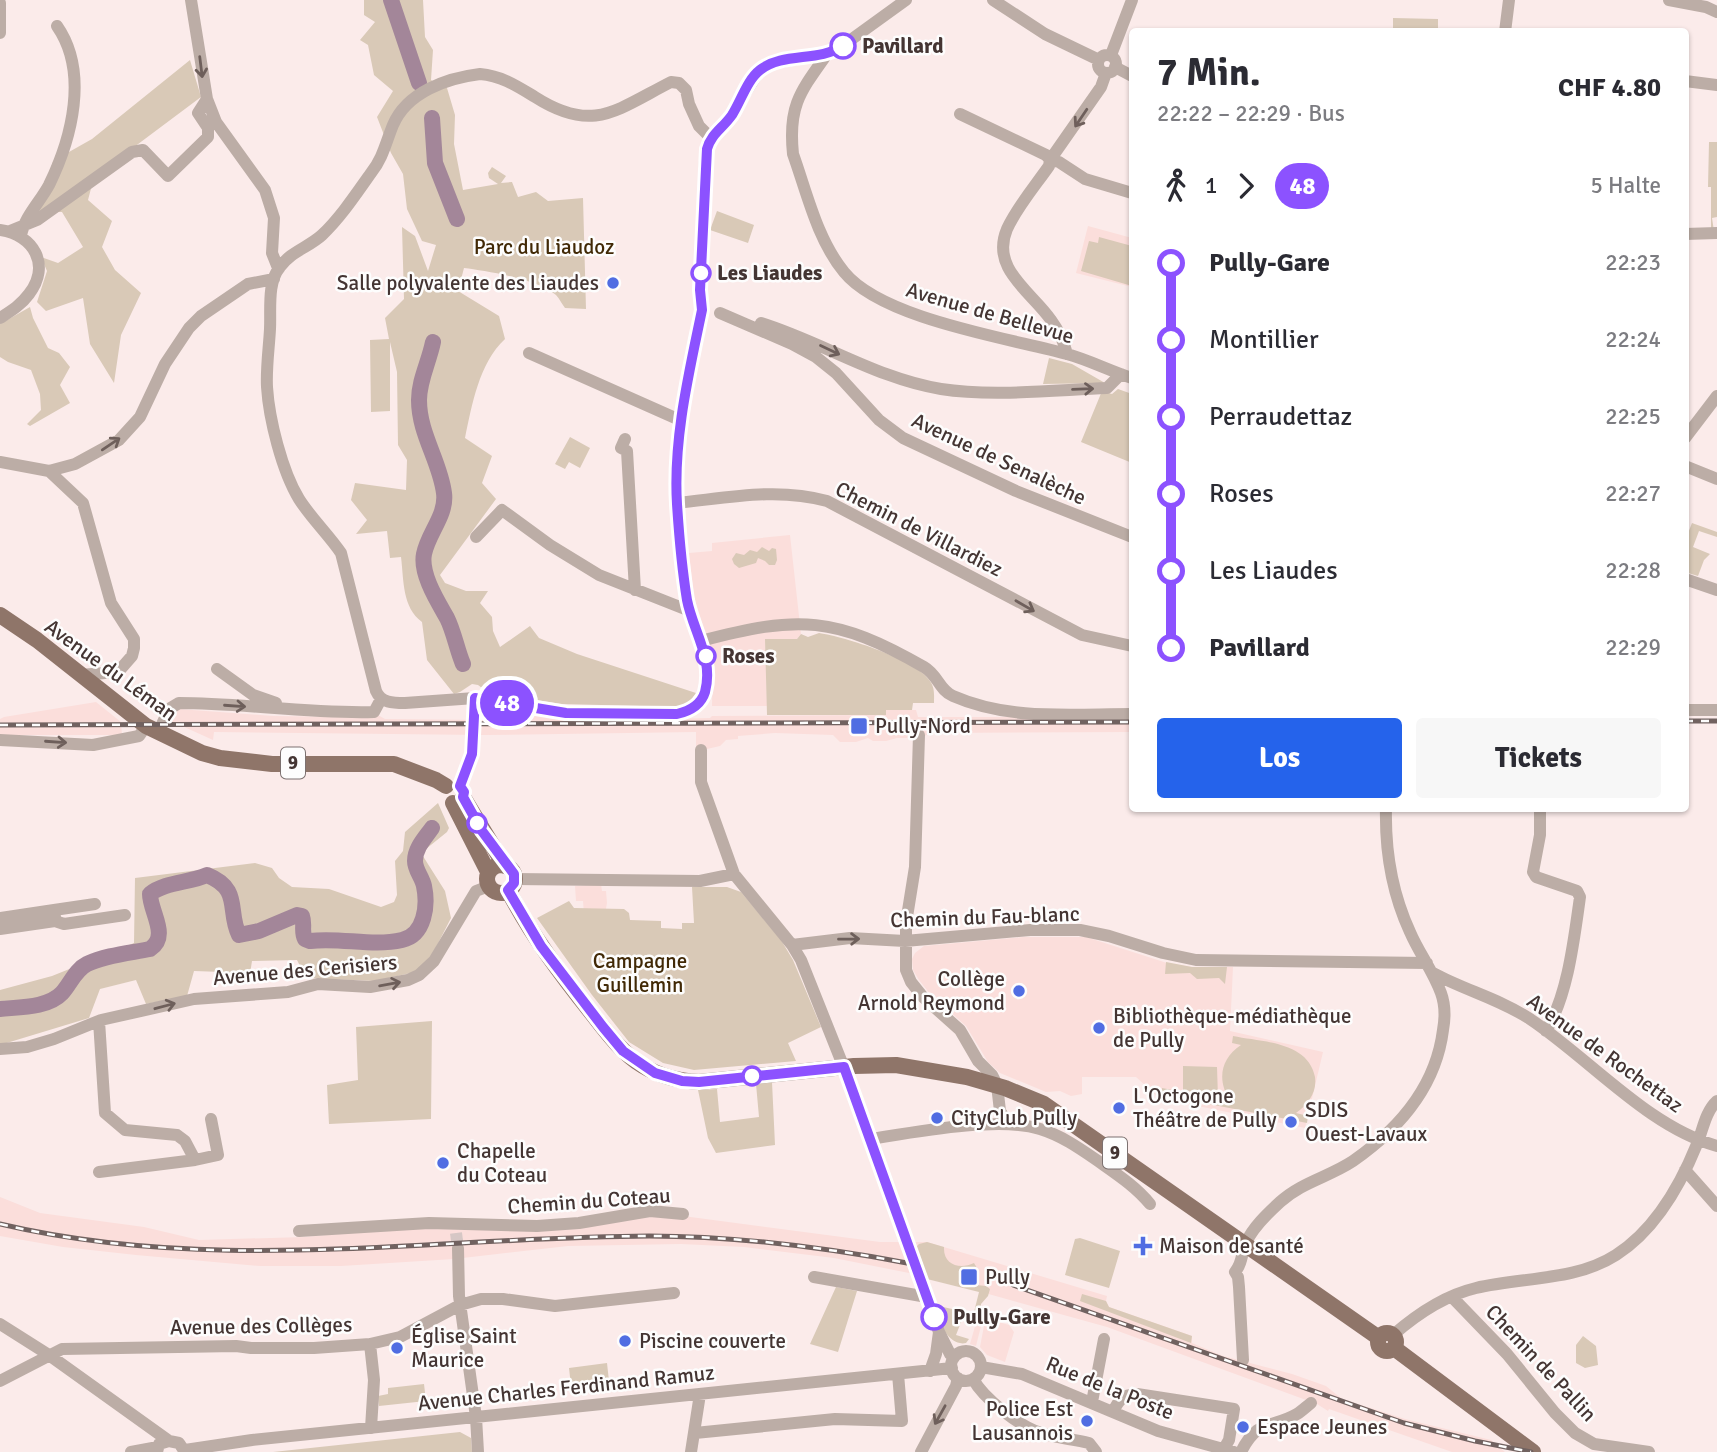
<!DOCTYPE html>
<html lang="de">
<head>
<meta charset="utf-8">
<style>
	body { margin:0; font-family:Signika,sans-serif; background:#f7f7f7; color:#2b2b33; height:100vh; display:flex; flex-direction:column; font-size:26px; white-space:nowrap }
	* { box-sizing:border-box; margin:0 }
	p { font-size:23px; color:#7c7c81 }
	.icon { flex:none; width:38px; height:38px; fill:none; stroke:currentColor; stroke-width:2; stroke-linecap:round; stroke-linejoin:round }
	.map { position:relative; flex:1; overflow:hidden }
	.details { position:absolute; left:1129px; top:28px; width:560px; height:784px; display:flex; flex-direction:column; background:#fff; border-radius:7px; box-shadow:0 2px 5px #0004 }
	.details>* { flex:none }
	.badge { padding:0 14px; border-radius:23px; font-size:24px; line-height:46px }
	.map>.badge { position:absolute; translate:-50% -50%; box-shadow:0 0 0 4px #fff }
	.legs { display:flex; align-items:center; gap:10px; height:77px; padding:0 28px; font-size:23px }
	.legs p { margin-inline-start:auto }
	.summary { display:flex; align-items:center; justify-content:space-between; height:119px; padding:0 28px }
	h1 { font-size:38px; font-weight:700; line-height:52px }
	.action { display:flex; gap:14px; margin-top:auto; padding:14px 28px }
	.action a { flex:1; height:80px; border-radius:7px; background:#2563eb; color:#fff; font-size:28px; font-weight:700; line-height:80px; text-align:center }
	.action a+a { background:#f7f7f7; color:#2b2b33 }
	ul { padding:0 28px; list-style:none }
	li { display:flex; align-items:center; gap:24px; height:77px; font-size:26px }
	li i { display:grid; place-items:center; width:10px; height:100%; margin:0 9px; background:currentColor }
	li i::after { content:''; width:18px; height:18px; margin:-9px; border:5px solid; border-radius:50%; background:#fff }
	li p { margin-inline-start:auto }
	li:first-child i { background:linear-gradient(#0000 50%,currentColor 0) }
	li:last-child i { background:linear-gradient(currentColor 50%,#0000 0) }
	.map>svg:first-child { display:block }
	.built { fill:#fbdedb }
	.green { fill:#d9c9b7 }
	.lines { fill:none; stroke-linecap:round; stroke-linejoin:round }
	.river { stroke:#a38699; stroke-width:16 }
	.minor-tunnel { stroke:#d6c7c5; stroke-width:12; stroke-dasharray:12 6; stroke-linecap:butt }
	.minor { stroke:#bcada6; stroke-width:12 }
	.major { stroke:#8f7569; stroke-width:16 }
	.rail-casing { stroke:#716260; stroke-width:5 }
	.rail { stroke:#fdfdfd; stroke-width:2.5; stroke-dasharray:8; stroke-linecap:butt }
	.oneway { stroke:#6e5f5b }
	.line-1-casing { stroke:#fff; stroke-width:16 }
	.line-1 { stroke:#8c52ff; stroke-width:10 }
	.stop-1-dot { fill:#fff; stroke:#8c52ff; stroke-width:3.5 }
	.poi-dot { fill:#506de2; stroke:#fdfdfd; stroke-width:2.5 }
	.labels { text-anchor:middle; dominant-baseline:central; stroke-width:5; stroke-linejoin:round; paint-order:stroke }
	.shield { fill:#fdfdfd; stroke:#7c7170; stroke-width:2 }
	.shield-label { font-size:19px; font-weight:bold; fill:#443533 }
	.stop-label { font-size:21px; font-weight:bold; fill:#443533; stroke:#fdfdfd; text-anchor:start }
	.park-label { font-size:21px; fill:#412906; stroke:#fdfdfd }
	.poi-label { font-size:21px; fill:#443533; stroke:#fdfdfd; text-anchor:start }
	.street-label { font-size:21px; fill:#443533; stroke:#fdfdfd }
</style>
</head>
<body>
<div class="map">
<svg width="1717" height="1452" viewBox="0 0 1717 1452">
	<rect width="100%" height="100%" fill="#fbebea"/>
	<path class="built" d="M1088,226L1132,238V287L1076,273Z
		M790,535L801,634L797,639L766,640L767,706H712L713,657L694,597L689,553L712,551V543Z
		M96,702L121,722L122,735H0V719L4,717Z
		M179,709L273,716L347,717L378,715L385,719L486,720L503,712L669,719L710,718L712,716L885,715L886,710H916L918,717H1132V732L929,733L922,738H897L886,741H873L868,738L856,742H840L833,735L775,733L738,736V739L726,740L720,746L707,749L696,748V732L484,735L214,732L213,740L171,721L174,712Z
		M601,884L602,891H606L607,903L600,942L584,914L583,901H576L575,886Z
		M1023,937H1086L1167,963L1192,967H1233L1230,1031L1323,1052L1305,1128L1159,1098L1136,1077H1082V1094L1071,1096L1060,1091L1046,1092L1000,1073L988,1062L966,1026L930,994L919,980L913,970L912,959L915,953L924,946Z
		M0,1197L40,1213L144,1227L199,1240L304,1237L446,1224L683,1216L880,1242H927L1107,1296L1106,1301L1109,1307L1192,1336V1343L1223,1356L1292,1374L1326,1386L1342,1399L1405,1419L1491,1440L1505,1452H1452L1329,1409L1328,1411L1317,1404L1107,1327L924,1276L834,1258L744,1247L681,1244L568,1246L454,1259L341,1266H260L136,1255L63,1247L0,1236Z
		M978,1316L1009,1325L1014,1332L1005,1362L987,1355L980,1347L984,1326H981L976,1346L970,1344Z"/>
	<path class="green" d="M364,0H423L425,37L433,50L431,80L447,88L455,115L454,144L463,190L498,184L489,178L488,173L492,167L506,176L501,183L512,182L518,197L536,192L548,201L583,198L586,309L565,308C562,304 559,298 556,295C538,279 487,271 464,268L458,291L499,316L505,339C479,363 472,405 465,438L492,456L482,483L496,499L440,575L445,583L466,591H488L480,603L492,617L493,631L500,647L530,626L539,638L577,654L696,693L688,704L679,707L562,704L489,693L478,685L472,684L460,692L454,694L427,660L422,622C402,607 404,581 401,557L390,558L387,531L356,534L367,520L351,500L355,483L406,490L407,460L398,445L397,372L390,342V411L371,412L370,340L389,339L385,318L404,299L402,227L415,236L428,271L436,245L422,241L407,209L403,174L391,153L377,117L393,91L374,75L368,45L360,40L375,22L364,15Z
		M1393,18L1438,19V31H1393Z
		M190,60L201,97L94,177L88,200L112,221L102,247L115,270L141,293L121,335L114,383L90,344L83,298L46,311L37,302L47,271L41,257L58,263L83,247L62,212H39L53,161L92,139Z
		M1709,142H1717V217L1712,218L1714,231H1711V187H1708Z
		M717,211L754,225L748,243L710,230Z
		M1099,237L1132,246V286L1081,271L1089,241L1098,243Z
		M30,307L33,318L48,348L59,353L70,367L60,385L70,403L30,426L27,424L41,410L40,394L31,370L8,362L0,357V324Z
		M1049,358L1072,364L1105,383L1043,384Z
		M1118,389L1132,394V463L1081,442L1102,391L1112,394Z
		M570,437L590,448L580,468L569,462L565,469L555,464Z
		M1692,523L1717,532V537L1699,531L1693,547L1710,554L1704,560L1698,576L1685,572V541Z
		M762,547L769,551L772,548L776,549L777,560L775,565H769L765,561L758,558L756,563L739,568L734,564L732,559L736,553L744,555L750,550L757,552Z
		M819,633C845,637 916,659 930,681C935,688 934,695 934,703H913L912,710H886V715H767L765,639H797L801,634L808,637Z
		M438,803L449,828L447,832L421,853L445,891L451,918L432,955L415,972L375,981L306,978L297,960L252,961L249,980L222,972L194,971L187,996L146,1004L136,980L100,989L89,1018L0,1045V990L52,976L134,943L135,878L255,863L272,868L279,878L292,887L329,889L381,907L394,902L397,895L395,861L403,851L405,832Z
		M692,887H727L741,892L781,940L793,960L821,1027L788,1043L796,1061L694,1070L663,1063L629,1042L592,995L537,918L569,901L574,908L624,909L629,913L630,920L661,921V928L682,929V923H694Z
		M1166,962L1192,967H1227L1225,984L1219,978L1197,979L1190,973L1165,974Z
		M432,1021L431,1119L329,1124L327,1085L358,1080L356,1027Z
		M1233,1036C1261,1042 1308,1041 1315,1077C1317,1093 1308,1104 1296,1113L1308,1116L1307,1123L1162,1095V1088L1230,1101C1217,1080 1220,1059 1241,1045L1232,1043Z
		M1183,1066L1217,1067L1218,1098L1183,1090Z
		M772,1082L775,1145L716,1153L708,1138L698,1090L717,1089L720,1122L759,1117L756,1084Z
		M1080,1238L1120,1251L1109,1288L1065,1275L1075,1239Z
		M927,1242L944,1247C943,1265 960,1270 974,1263L977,1268L972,1275V1281L976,1285L986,1286L990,1289L988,1296L981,1304V1314L974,1312L979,1292L927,1279L918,1254L914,1249L919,1244Z
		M836,1287L857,1291L838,1352L810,1344Z
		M1082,1294L1106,1301L1109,1307L1192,1336L1191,1343L1080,1301Z
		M939,1306L965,1312L956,1335L969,1339L966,1343C949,1347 935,1320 939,1306Z
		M1583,1336L1596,1346L1598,1365L1585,1368L1576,1363V1345Z
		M607,1363L609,1381L571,1386L569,1368Z
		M424,1384L426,1401L379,1406L378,1396L388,1394V1388Z
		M460,1432L471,1438L472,1452H273Z"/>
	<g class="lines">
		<path class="river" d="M391,0L419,83
			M432,118L435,163L457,219
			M433,342C429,362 419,380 419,400C419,434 440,461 444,493C447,515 428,533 424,554C420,574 438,602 447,618C454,632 457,650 463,664
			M0,1009C19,1007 48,1008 62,993C71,983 75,970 87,964C106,955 130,953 150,949C170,936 150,912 150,894C165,882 189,883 207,875C242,889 227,911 239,935L259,931L297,915L302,916C305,924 301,932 305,939L310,941C341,937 372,947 402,940C425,935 428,905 424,886C422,877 415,870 415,861C415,848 425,838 432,828"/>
		<path class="minor-tunnel" d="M456,1233L458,1248"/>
		<path class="minor" d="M191,0L207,99L216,122L265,190L274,218L272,253L278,268
			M993,0L1045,34L1099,60
			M1669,0L1706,7L1717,12
			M0,3V33
			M1505,32L1509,0
			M827,54C800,92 788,106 793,154C807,193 817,239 844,272C882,319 1008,338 1067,354C1089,360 1110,371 1132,378
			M1098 64a9 9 0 1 1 18 0a9 9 0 1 1-18 0Z
			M1111,55L1132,0
			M1115,67L1132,76
			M480,74C502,76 517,86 535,97C593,134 616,110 671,82L679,83L686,90L689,104L699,126L710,137L705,160L700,290L702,310C689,373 673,439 677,504C679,535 682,569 687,600C693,631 715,659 705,692C701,705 690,711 677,714L566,713L475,698L405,703C393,703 381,703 376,691L341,553C328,534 311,518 299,499C282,471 269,419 267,387C266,368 269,348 270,329C271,310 267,282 280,267C290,252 309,247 322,235C341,217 356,194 371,173C383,158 386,142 393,125C407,92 447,78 480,74Z
			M1685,81L1717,85
			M960,114L1046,155L1050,160L1059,162L1085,179L1132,193
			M710,137L724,126L760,70L774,63L834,52L906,0
			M0,230C34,235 51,265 29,294C21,305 11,311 0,318
			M10,231L37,220L132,152L143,150L168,176L208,137V128L198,113L207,99
			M1685,234L1717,233
			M21,236C24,217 40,202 49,185C72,138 89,72 57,26
			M720,313L792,344L816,357L836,373L879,420L903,438L1016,491L1132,537
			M761,323C822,342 878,379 941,389C992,397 1055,390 1107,388L1121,374
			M529,353L682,421
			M1067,354C1064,342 1059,331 1051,320C1032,292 990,269 1007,229C1017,207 1035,186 1049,166L1050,160L1101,87L1106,73
			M1685,438L1717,396
			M625,439L621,448L627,451L635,590
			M0,462L49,471L75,464L119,440L140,417L165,364L189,328L201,316L248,284L274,279
			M1685,466L1717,479
			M49,471L83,503L111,603L134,639V648L132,656L118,672L80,675
			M677,503C727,498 777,487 827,501L1082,635L1132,646
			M476,537L502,510L550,545L599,575L690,611
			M1685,579L1717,590
			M701,641C799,615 835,616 924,667C938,675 939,690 953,696C1010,721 1072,714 1132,714
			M217,669L253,695L276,703
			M475,698V720
			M1685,710H1717
			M158,733L169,709L179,703C244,703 308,714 374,712L381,699
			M919,735L915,867L906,923V970L911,982L923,997L960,1030L978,1061L992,1075L997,1085L1000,1111L1008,1123
			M0,740L93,745L139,736L146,726
			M701,750V782L734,874L792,945L801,960L858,1103L939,1332L950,1354L954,1357
			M460,786L468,769L474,733
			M1540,808V835L1533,872L1536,877L1577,891L1580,897C1574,939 1568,995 1546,1031
			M514,879L700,881L734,874
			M55,917L54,910L95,904
			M0,918L54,910
			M0,929L55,921L64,924L125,915
			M792,945L850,938L905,941L1030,930H1080L1109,936L1163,953L1196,960L1427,963
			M1433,973C1464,990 1500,999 1530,1019C1590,1059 1648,1127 1717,1146
			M99,1021L105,1113L125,1130L177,1135L185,1141L195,1160L218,1155L211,1119
			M0,1049L27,1047L54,1039L101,1020L194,999L288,992L318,984L370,987L408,980L419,975L434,961L476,891L489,886
			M871,1139C915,1132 999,1116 1040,1129C1063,1136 1082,1150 1101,1163C1118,1175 1136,1187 1150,1204
			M1685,1170L1717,1206
			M99,1172L195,1160
			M299,1231L429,1223L537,1226L579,1223L650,1211L683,1214
			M458,1248L459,1296L476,1417L478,1452
			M814,1277L927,1297
			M1452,1297L1507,1354L1555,1413L1575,1433L1594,1444L1649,1452
			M0,1324L49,1355L169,1441
			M1393,1335C1416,1315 1446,1295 1476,1288C1522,1277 1576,1281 1616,1255C1655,1230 1680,1186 1697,1144C1703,1130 1705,1112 1717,1101
			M370,1344L374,1380L371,1428
			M951 1366a15 15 0 1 1 30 0a15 15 0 1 1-30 0Z
			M1243,1360L1239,1287L1238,1277L1235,1272C1243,1263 1241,1253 1246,1243C1252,1228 1268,1213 1280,1202C1302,1182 1329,1177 1353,1161C1399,1129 1436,1086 1443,1030C1445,1019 1445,1004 1441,993C1433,971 1419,953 1410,932C1392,893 1385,851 1386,808
			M981,1367L1022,1374L1158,1431L1234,1452
			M930,1371L936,1354L939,1332
			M973,1379C984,1399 1019,1426 1041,1433C1056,1438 1073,1439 1089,1443L1096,1452
			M0,1381L62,1349L236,1346L251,1348H314L370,1344L400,1337L460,1305L481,1299H503L555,1306L674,1293
			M1092,1402L1104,1339
			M1113,1412C1119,1399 1123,1395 1137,1394L1234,1409L1229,1440L1222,1452
			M695,1433L835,1419L902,1421L898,1374
			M185,1450L252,1440L952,1368
			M131,1452L158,1447
			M157,1452L159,1444L169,1441L179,1443L185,1452
			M691,1452L700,1394
			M921,1452L956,1386L958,1378
			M1241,1452C1258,1418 1271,1429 1297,1414C1302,1411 1307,1406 1311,1403"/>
		<path class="major" d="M0,615L37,640L146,726L202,753L220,758L272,764H394L436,780L446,786
			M463,797L505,866
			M453,803L488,872
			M487 879a14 14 0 1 1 28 0a14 14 0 1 1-28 0Z
			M508,890C531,935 562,976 594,1016C608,1034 623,1054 643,1066C661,1077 679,1081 699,1082L854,1066L896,1065L967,1077L1005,1088L1044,1104L1379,1338
			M1378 1342a9 9 0 1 1 18 0a9 9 0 1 1-18 0Z
			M1394,1348L1533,1452"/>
		<g class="rail-casing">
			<path id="rail" d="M1685,721H1717
				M0,725L1132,722
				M0,1224C216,1275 431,1237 649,1236C736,1236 822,1247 907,1263
				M1013,1285L1404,1423L1475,1441L1531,1452"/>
		</g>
		<use href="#rail" class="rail"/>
	</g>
	<defs><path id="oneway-shaft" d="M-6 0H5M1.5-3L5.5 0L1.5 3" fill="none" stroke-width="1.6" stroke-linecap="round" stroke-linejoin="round" transform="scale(1.75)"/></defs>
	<g class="oneway">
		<use href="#oneway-shaft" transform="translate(201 67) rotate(83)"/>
		<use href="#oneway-shaft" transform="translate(1081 118) rotate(124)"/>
		<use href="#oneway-shaft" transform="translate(830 350) rotate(25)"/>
		<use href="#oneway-shaft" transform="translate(1083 389) rotate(-2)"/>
		<use href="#oneway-shaft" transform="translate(111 444) rotate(-34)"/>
		<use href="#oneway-shaft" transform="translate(1025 606) rotate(30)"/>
		<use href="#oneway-shaft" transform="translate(235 706) rotate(4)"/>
		<use href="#oneway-shaft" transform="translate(56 742) rotate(4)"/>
		<use href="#oneway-shaft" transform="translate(849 939) rotate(-1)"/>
		<use href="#oneway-shaft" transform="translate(390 984) rotate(-10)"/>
		<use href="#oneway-shaft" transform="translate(165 1006) rotate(-15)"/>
		<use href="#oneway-shaft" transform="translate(940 1415) rotate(119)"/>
	</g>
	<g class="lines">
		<g class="line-1-casing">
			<path id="line-1" d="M843,46C818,62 783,52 760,70C747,80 741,101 732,115C723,128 711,134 707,149L700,290L702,310C689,373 673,439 677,504C679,535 682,569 687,600C693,631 714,659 705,692C701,705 690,711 677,714L566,713L475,698L472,754L460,786L464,792L463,797L482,831L514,874V883L508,890L541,946L603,1027L623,1051L655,1073L682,1081L699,1082L844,1067L934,1317"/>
		</g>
		<use href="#line-1" class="line-1"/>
	</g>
	<g class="stop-1-dot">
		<circle cx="843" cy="46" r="12"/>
		<circle cx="701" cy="273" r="9"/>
		<circle cx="706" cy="656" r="9"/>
		<circle cx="477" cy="823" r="9"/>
		<circle cx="752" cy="1076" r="9"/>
		<circle cx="934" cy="1317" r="12"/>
	</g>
	<g class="poi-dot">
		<circle cx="613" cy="283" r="7"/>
		<rect x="850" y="717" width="18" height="18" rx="3.5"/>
		<circle cx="1019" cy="991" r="7"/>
		<circle cx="1099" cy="1028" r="7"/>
		<circle cx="1119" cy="1108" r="7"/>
		<circle cx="937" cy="1118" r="7"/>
		<circle cx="1291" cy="1122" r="7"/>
		<circle cx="443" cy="1163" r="7"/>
		<path d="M1139.5 1235.5h7v7h7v7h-7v7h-7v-7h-7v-7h7z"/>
		<rect x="960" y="1268" width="18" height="18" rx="3.5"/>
		<circle cx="625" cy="1341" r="7"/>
		<circle cx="397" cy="1348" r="7"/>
		<circle cx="1087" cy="1421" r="7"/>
		<circle cx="1243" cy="1427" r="7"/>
	</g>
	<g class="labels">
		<g class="shield">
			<rect x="281" y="747.5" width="24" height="31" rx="5"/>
			<rect x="1103" y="1137.5" width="24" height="31" rx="5"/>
		</g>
		<g class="shield-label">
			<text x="293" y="763">9</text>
			<text x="1115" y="1153">9</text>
		</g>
		<g class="stop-label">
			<text x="862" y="46">Pavillard</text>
			<text x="717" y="273">Les Liaudes</text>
			<text x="722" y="656">Roses</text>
			<text x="953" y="1317">Pully-Gare</text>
		</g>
		<g class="park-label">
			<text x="544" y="247">Parc du Liaudoz</text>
			<text x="640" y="961">Campagne<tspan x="640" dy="24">Guillemin</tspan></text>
		</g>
		<g class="poi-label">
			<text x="599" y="283" text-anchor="end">Salle polyvalente des Liaudes</text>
			<text x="875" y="726">Pully-Nord</text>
			<text x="1005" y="979" text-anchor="end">Collège<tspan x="1005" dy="24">Arnold Reymond</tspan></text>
			<text x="1113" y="1016">Bibliothèque-médiathèque<tspan x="1113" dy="24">de Pully</tspan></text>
			<text x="1133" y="1096">L'Octogone<tspan x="1133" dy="24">Théâtre de Pully</tspan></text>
			<text x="1305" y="1110">SDIS<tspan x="1305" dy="24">Ouest-Lavaux</tspan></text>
			<text x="951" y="1118">CityClub Pully</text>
			<text x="457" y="1151">Chapelle<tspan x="457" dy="24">du Coteau</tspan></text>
			<text x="1159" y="1246">Maison de santé</text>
			<text x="985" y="1277">Pully</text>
			<text x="411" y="1336">Église Saint<tspan x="411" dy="24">Maurice</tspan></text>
			<text x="639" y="1341">Piscine couverte</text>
			<text x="1073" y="1409" text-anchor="end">Police Est<tspan x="1073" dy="24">Lausannois</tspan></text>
			<text x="1257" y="1427">Espace Jeunes</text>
		</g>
		<g class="street-label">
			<text transform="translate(990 313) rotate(16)">Avenue de Bellevue</text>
			<text transform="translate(999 459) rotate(25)">Avenue de Senalèche</text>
			<text transform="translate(919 529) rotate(27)">Chemin de Villardiez</text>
			<text transform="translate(111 670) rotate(36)">Avenue du Léman</text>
			<text transform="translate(985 917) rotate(-2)">Chemin du Fau-blanc</text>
			<text transform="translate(305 970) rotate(-5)">Avenue des Cerisiers</text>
			<text transform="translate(1605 1053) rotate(36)">Avenue de Rochettaz</text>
			<text transform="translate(589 1201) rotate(-4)">Chemin du Coteau</text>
			<text transform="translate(261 1326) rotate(-1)">Avenue des Collèges</text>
			<text transform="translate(1541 1363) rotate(47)">Chemin de Pallin</text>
			<text transform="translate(566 1388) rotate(-6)">Avenue Charles Ferdinand Ramuz</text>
			<text transform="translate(1110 1388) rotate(22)">Rue de la Poste</text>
		</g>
	</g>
</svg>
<b class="badge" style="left:507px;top:703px;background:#8c52ff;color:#fff">48</b>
<section class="details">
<div class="summary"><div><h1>7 Min.</h1><p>22:22 – 22:29 · Bus</p></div><b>CHF 4.80</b></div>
<div class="legs"><svg class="icon" aria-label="walk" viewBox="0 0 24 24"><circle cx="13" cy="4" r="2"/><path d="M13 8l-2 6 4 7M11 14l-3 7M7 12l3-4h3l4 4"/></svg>1<svg class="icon" aria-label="forward" viewBox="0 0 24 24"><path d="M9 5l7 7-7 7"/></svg><b class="badge" style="background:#8c52ff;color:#fff">48</b><p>5 Halte</p></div>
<ul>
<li><i style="color:#8c52ff"></i><b>Pully-Gare</b><p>22:23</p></li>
<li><i style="color:#8c52ff"></i><span>Montillier</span><p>22:24</p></li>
<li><i style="color:#8c52ff"></i><span>Perraudettaz</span><p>22:25</p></li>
<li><i style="color:#8c52ff"></i><span>Roses</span><p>22:27</p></li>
<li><i style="color:#8c52ff"></i><span>Les Liaudes</span><p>22:28</p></li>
<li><i style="color:#8c52ff"></i><b>Pavillard</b><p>22:29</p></li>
</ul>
<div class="action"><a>Los</a><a>Tickets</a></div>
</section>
</div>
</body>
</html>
